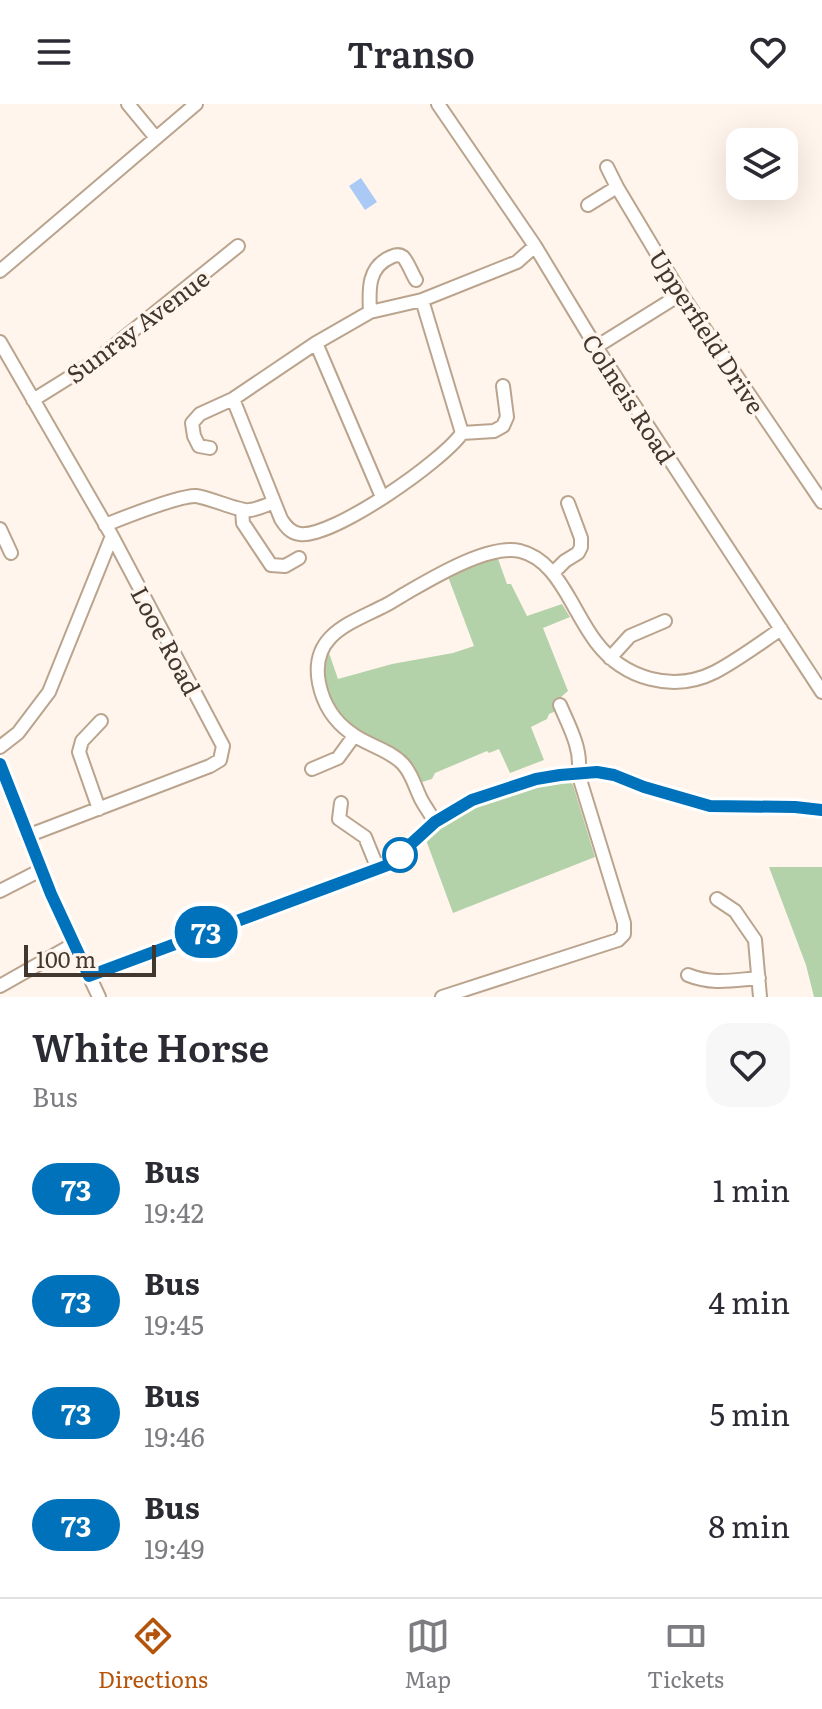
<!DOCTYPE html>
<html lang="en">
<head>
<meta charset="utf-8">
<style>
	body { margin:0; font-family:Literata,serif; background:#f7f7f7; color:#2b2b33; height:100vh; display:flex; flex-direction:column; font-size:30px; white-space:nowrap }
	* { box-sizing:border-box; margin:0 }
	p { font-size:26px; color:#7c7c81 }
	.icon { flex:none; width:44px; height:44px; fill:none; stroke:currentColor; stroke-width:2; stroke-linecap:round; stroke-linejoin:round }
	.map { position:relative; height:893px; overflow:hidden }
	.sheet { display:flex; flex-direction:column; background:#fff; flex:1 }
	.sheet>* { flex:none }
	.badge { padding:0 16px; border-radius:26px; font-size:28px; line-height:52px }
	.controls { position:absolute; left:726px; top:24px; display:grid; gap:16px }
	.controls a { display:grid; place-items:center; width:72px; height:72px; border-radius:16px; background:#fff; box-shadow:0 8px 32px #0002; font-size:40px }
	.scale { position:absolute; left:24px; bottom:20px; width:132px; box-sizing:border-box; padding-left:8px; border:4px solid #41372e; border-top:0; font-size:22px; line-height:28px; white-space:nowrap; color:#41372e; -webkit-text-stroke:6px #fff5ec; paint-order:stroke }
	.map>.badge { position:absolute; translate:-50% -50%; box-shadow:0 0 0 4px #fff }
	.round { display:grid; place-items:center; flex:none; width:84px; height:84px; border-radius:24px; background:#f7f7f7 }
	.overview { display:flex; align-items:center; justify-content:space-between; height:136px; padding:0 32px }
	h1 { font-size:38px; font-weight:600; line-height:60px }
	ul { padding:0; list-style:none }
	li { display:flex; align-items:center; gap:24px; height:112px; padding:0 32px }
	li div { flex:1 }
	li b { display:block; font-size:30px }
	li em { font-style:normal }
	li .badge { min-width:88px; font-weight:700; text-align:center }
	header { display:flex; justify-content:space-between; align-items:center; height:104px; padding:0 32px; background:#fff; font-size:36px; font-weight:600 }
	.dock { display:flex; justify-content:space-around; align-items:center; height:112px; border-top:2px solid #e1e1e2; background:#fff; font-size:22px; color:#7c7c81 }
	.dock a { display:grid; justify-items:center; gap:4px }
	.dock .current { color:#b45309 }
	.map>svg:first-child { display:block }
	.green { fill:#b4d2a9 }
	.water { fill:#aacaf5 }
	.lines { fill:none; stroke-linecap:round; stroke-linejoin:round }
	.minor-casing { stroke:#baa48e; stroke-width:16 }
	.minor { stroke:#fff; stroke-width:12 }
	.line-casing { stroke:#fff; stroke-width:18 }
	.line { stroke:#0072bc; stroke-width:12 }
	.stop-dot { fill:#fff; stroke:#0072bc; stroke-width:4 }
	.labels { text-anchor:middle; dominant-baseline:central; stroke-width:7; stroke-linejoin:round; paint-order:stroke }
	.street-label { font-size:24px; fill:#41372e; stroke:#fff5ec }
</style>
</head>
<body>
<header><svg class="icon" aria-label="menu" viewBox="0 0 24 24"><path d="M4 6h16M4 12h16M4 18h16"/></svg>Transo<svg class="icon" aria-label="heart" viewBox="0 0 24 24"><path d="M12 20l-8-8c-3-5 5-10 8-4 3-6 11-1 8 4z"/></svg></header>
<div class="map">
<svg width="822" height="893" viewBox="0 0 822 893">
	<rect width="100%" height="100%" fill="#fff5ec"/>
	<path class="green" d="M497,452L507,480H511L527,512L562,500L570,513L543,524L568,587L554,599L556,607L549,610L547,615L531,623L544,656L510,669L499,645L489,649L487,647L435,669L432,675L419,679C385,652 299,600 328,546L338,575L392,560L453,549L474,542L447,470Z
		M566,676L570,677L573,681L595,753L453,809L426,736C435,727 444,718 456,712C488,694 531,684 566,676Z
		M769,763H822V893H814L806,861Z"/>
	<path class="water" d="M361,74L377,98L365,106L349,82Z"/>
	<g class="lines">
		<g class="minor-casing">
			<path id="minor" d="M128,0L156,34
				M438,0L535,142L596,243L822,588
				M607,63L617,83
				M588,101L617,83L681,190L822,398
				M0,167L196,0
				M422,196L462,329
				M370,208C369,187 367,163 391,153C395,151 399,150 403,153C408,158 412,170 416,176
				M0,238L112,432L223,642L220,656L210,662L27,732
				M316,239L382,393
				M596,243L681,190
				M233,295L281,415C286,423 291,429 300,430C333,434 443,357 462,329L494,327L503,322L507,313L503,282
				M33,296L94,258L238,142
				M210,344L199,342L194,332L192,319L200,310L233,295L316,239L370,208L422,196L517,158L535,142
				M242,406L243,419L271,461L285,462L299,454
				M105,421C123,414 179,391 196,392C211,394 240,408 250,406C258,405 267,401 274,398
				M0,425L11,449
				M553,469L565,457L578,449L581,443V434L568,399
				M610,554L630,532L665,517
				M0,643L18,629L49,588L112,432
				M0,660L51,790L99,893
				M312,665L338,654L354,632
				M341,699L339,715L365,733L378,765
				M99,705L79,648L82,637L101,617
				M435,718C431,711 426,704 422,697C415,684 413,671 403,660C389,645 366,641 351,629C334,617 323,599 319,579C310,532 348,520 382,503C391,499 399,493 408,488C434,473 489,440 520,447C545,453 559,476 571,497C579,511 586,525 596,538C624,575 673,589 715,568C738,556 759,540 781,525
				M0,787L41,766
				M717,795L735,807L755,836L760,893
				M688,871C713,881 733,876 759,874
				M89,872L388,761L435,718L472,696L536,675L560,671L597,668L614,671L644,683L710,702L795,703L822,706
				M0,882L74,840
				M442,893L618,836L624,830V819L578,669C583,647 569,622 560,601"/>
		</g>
		<use href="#minor" class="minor"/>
	</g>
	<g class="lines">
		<g class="line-casing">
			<path id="line" d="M0,660L51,790L89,872L388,761L435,718L472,696L536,675L560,671L597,668L614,671L644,683L710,702L795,703L822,706"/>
		</g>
		<use href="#line" class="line"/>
	</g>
	<circle class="stop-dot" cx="400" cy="751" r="16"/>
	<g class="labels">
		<g class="street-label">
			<text transform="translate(137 221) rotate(-37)">Sunray Avenue</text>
			<text transform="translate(708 227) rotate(57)">Upperfield Drive</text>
			<text transform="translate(630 294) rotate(57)">Colneis Road</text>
			<text transform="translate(167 536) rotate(62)">Looe Road</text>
		</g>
	</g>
</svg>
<div class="controls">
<a><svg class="icon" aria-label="layers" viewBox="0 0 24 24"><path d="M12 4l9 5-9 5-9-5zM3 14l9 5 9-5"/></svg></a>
</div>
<div class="scale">100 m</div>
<b class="badge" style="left:206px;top:828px;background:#0072bc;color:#fff">73</b>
</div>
<section class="sheet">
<div class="overview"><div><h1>White Horse</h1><p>Bus</p></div><a class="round"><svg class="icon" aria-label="heart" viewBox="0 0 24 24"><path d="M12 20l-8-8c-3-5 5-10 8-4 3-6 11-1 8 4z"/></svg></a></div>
<ul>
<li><span class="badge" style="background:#0072bc;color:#fff">73</span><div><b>Bus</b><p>19:42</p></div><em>1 min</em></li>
<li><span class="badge" style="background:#0072bc;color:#fff">73</span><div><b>Bus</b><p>19:45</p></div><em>4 min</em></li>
<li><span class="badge" style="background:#0072bc;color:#fff">73</span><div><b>Bus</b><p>19:46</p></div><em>5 min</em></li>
<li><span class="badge" style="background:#0072bc;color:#fff">73</span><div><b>Bus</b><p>19:49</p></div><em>8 min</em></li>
</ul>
</section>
<nav class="dock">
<a class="current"><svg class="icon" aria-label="directions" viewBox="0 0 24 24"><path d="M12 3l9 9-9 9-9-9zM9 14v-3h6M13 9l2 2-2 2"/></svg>Directions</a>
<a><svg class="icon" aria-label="map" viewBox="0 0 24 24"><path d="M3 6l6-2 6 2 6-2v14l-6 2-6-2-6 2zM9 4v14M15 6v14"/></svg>Map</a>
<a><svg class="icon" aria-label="tickets" viewBox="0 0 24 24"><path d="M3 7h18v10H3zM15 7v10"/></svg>Tickets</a>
</nav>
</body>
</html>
